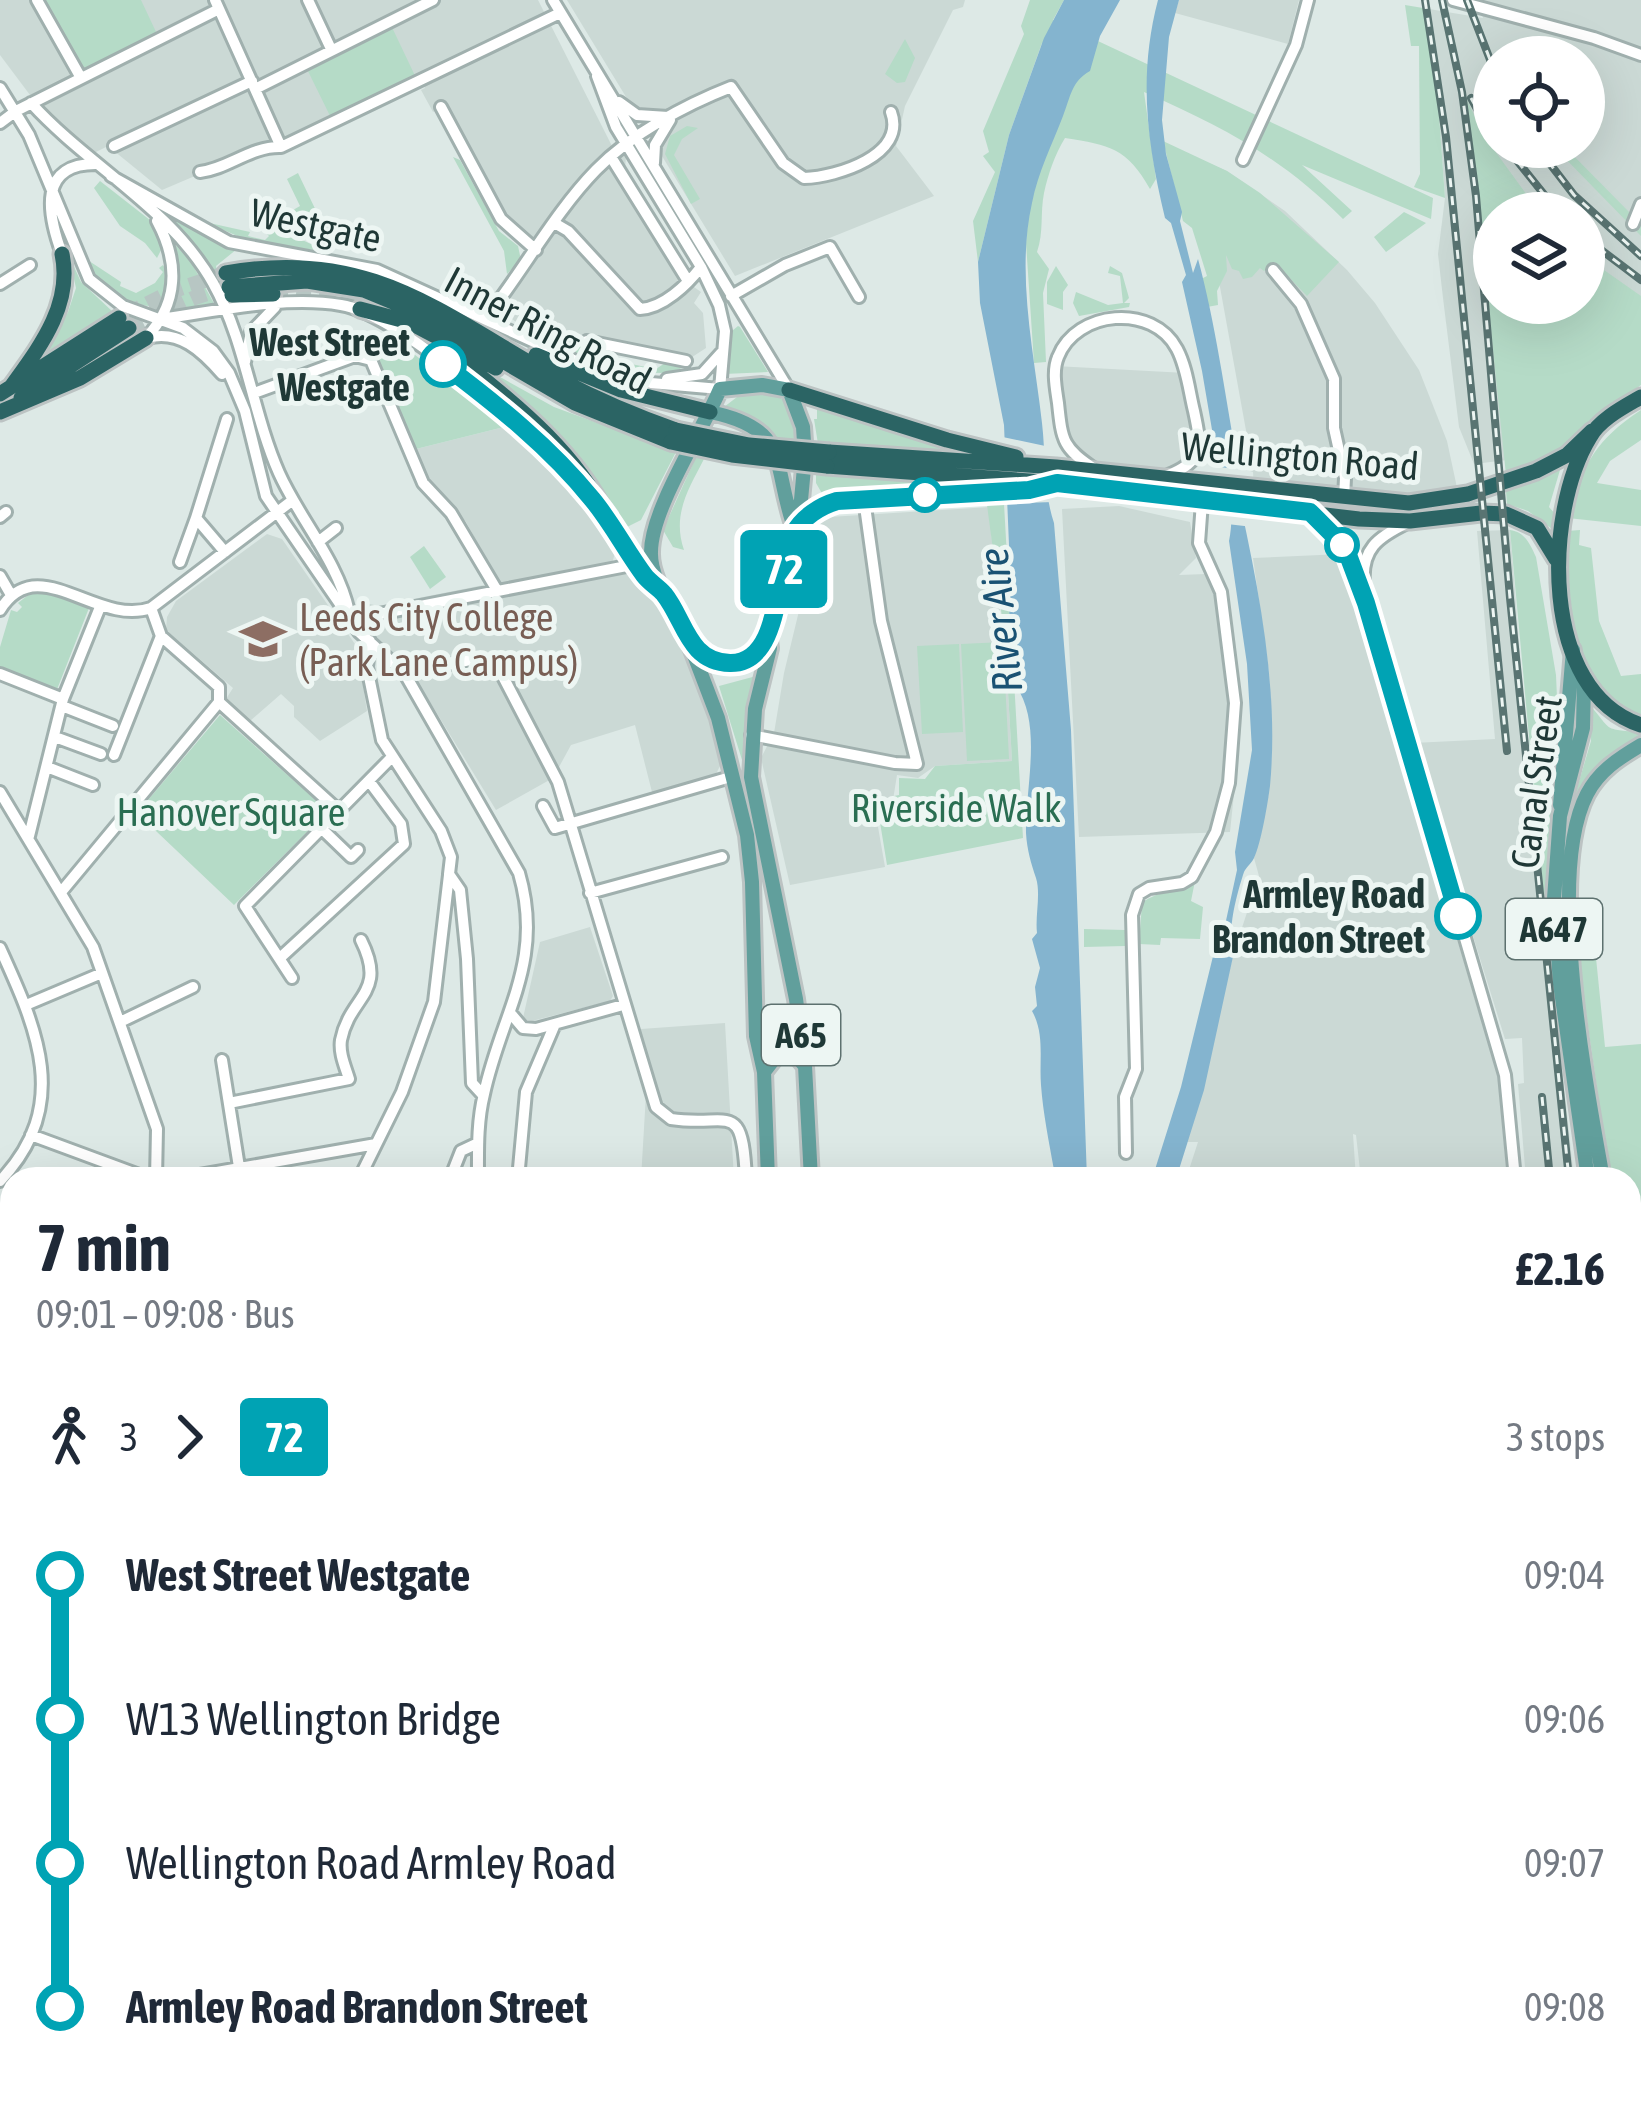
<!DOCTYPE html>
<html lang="en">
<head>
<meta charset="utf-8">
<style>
	body { margin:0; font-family:"Asap Condensed",sans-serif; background:#f2f2f3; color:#1f2937; height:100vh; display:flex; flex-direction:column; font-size:45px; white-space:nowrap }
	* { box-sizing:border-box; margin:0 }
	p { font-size:39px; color:#747a83 }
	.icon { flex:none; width:66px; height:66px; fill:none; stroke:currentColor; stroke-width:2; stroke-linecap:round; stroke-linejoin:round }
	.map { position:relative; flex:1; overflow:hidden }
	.panel { position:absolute; left:0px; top:1167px; width:1641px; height:939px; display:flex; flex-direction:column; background:#fff; border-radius:36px 36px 0 0; box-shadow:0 12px 48px #0002 }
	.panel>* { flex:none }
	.badge { padding:0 24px; border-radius:9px; font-size:42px; line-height:78px }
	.tools { position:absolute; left:1473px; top:36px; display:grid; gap:24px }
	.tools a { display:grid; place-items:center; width:132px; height:132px; border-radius:50%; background:#fff; box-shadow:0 12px 48px #0002; font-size:60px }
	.map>.badge { position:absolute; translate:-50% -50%; box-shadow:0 0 0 6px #fff }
	.legs { display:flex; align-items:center; gap:18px; height:132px; padding:0 36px; font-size:39px }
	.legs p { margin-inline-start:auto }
	.headline { display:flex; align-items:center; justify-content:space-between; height:204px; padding:0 36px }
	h1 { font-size:66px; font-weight:700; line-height:90px }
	ul { padding:0 36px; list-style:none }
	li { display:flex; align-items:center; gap:42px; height:144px; font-size:45px }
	li i { display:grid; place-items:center; width:18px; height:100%; margin:0 15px; background:currentColor }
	li i::after { content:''; width:30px; height:30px; margin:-15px; border:9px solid; border-radius:50%; background:#fff }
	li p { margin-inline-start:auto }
	li:first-child i { background:linear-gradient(#0000 50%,currentColor 0) }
	li:last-child i { background:linear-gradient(currentColor 50%,#0000 0) }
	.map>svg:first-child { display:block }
	.built { fill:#cbd9d5; fill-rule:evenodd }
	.green { fill:#b5dbc7 }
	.water { fill:#84b4cf }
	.pier { fill:#dde9e6 }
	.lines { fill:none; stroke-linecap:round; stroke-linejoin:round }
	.highway-tunnel { stroke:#b7c6c3; stroke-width:15; stroke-dasharray:15 8; stroke-linecap:butt }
	.minor-casing { stroke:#a0b0ae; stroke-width:16 }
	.major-casing { stroke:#bcc3c3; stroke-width:20 }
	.highway-casing { stroke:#bcc3c3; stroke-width:21 }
	.minor { stroke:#fff; stroke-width:10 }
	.major { stroke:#619f9c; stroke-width:14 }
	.highway { stroke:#2b6464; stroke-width:15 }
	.rail-casing { stroke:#597472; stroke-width:8 }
	.rail { stroke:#edf6f3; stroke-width:3; stroke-dasharray:9; stroke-linecap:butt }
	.highway-bridge-casing { stroke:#bcc3c3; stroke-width:21; stroke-linecap:butt }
	.highway-bridge { stroke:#2b6464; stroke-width:15 }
	.line-1-casing { stroke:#fff; stroke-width:27 }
	.line-1 { stroke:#00a3b4; stroke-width:18 }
	.stop-1-dot { fill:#fff; stroke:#00a3b4; stroke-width:6 }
	.labels { text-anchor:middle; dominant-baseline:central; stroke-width:10; stroke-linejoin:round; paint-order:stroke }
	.shield { fill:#edf6f3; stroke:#5d716f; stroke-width:3 }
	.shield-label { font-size:36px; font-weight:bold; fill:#1f3836 }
	.street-label { font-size:39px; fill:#1f3836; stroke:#edf6f3 }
	.stop-label { font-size:39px; font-weight:bold; fill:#1f3836; stroke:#edf6f3; text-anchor:end }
	.education-label { font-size:39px; fill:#785e54; stroke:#edf6f3; text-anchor:start }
	.park-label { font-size:39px; fill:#2a6e52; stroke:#edf6f3 }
	.water-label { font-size:42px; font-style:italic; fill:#1a5273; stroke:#edf6f3 }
</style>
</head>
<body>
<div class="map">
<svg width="1641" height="2105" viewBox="0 0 1641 2105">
	<rect width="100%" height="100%" fill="#dde9e6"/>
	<path class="built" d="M0,0H538L613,148L627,145L625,169L689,270L687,282L701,292L694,303L703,313L706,348L686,361L587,341L520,325L495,306L536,250L509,230L440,108L433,112L421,90L425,88L421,80L281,147H263L162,190L108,146L96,152L98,160L35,105L41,98L36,93L30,95L0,55Z
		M567,0H965L963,7L953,10L905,106L896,146L934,196L735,276Z
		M1179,0H1299L1288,44L1175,13Z
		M1478,0H1641V332L1584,288V213H1494V303L1507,460L1474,464L1459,427L1443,298L1438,254L1445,198L1438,101L1423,8L1483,18ZM1502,50L1506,57H1584V147H1494V57H1503Z
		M1187,154L1227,171L1285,211L1347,270L1375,303L1419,370L1447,441L1459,497L1438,502L1254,487L1253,472L1247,470L1249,447L1220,287L1202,228Z
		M1055,366L1186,373L1198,451L1163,477L1099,471L1069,451Z
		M508,426L578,497L616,550L612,563L644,579L696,676L725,756L714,778L652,792L635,725L571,745L553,778L496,810L408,666L367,629L358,601L378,606L499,582L466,522L433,487L416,449Z
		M1119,506L1190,522L1196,558L1179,575L1206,574L1212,584L1227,588L1241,727L1230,832L1079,837L1062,509Z
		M990,507L994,576L1005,640L1012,761L935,766L918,778L897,775L893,800L874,804L885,867L790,885L761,758L774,733L784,673L820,524L829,517Z
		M1510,530L1526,730L1574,1179H1526L1518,1084L1524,1083L1522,1038L1505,1039L1413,743L1495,739L1477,531Z
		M267,534L282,539L357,647L367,711L320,741L294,717V706L281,694L250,721L226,699L233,688L166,630L167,617L176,601Z
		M1342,554L1498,1076L1507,1179H1361L1356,1135L1353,1134L1356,1179H1186L1198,1142H1187L1234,952L1259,876L1254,858L1269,793L1272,752L1269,672L1253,558Z
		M590,927L613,996L610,1001L528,1022L523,1018L540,942Z
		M725,1023L734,1179H641L646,1094L627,1030Z
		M1641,1559V1886L1636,1887L1641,1934V2105H1378L1389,2094H1629V1561Z
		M1042,2094H1140L1141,2105H1045Z
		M1265,2094H1335L1331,2105H1274Z"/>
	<path class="green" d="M44,0H141L157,34L84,70Z
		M1030,0H1064L1053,20L1433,198L1431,219L1302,165L1352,211L1343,219C1281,157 1223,127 1144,92L1156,179L1150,189C1127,148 1110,145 1065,138C1055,154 1048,174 1044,193C1040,213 1044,232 1037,252L1049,269L1043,293L1046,362L1034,363L1026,243L1042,43L1009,135L978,262L973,221L995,172L983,156L989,152L983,131L1024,34L1021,26Z
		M1405,5L1423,8L1438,101L1445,198L1414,187L1420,174L1419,46H1411Z
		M389,21L418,82L334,124L304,63Z
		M905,39L915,58L905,82L897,83L885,74Z
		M1467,100L1484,136L1540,213H1494V303H1584V256L1641,296V385L1606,409L1553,455L1506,475Z
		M687,126L698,128L682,139L674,155L700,199L691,204L665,154L670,136Z
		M1163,141L1227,171L1260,193L1339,262L1307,296L1274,262L1264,271L1260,268L1252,277L1243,279L1239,271L1232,269L1226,255L1227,271L1217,291L1218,305L1207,307L1201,279L1207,276L1192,228L1183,221Z
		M1554,147H1565L1630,213L1629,221L1641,222V236Z
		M453,157L460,160L499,231L518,246L521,260L507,274L504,251Z
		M298,173L330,240L274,221L300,206L287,179Z
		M100,181L155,224L151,226L164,244L157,258L145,243L120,226L94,188Z
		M1404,212L1426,223L1386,252L1374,237Z
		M167,214L237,249L216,266L222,289Z
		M205,222L250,232L248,236L265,240L269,236L265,232L268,224L328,252L249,241Z
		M171,240L191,262L216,307L172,310L178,275Z
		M69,256L81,282L113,312L45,353L68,312L76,288Z
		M83,257L121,282L120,286L136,293L155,283L163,272L159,268L163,265L169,275L165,297L156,306C124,308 96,284 83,257Z
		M1056,266L1068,285L1063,292V310L1047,304V282Z
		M1110,266L1122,273L1129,298L1124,303H1130L1129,307L1079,316L1073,303L1076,292L1108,305L1123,303L1120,276L1108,273Z
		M738,326L740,327L768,372L724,374L732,331Z
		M385,332L508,426L416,449L375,355Z
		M523,332L593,349L601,358L656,369L668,361L680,364L681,372C628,378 571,354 523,332Z
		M473,362L554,407L676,452L641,520L619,531V512L581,462Z
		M765,391C793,399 794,415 800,441L775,440L753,419L724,407L741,394Z
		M817,406L938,443L940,453L818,444L814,419H817Z
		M1641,410V440L1610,461L1597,483L1641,490V526L1568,518C1584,464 1593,442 1641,410Z
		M696,457L704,459C688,490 672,515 684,550L673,547L663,530Z
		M1560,470L1549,507L1556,515L1555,531L1528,511L1507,504L1506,491Z
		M816,474L984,486L837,492L824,497L816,483Z
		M1004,504L1023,838L887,865L877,804L894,801V796L899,795V778L925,779L935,766L1012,761L1005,640L987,505Z
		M1510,530C1525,532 1530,544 1536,557L1556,675L1558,721L1545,910Z
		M1580,530L1579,545L1591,548L1599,621L1621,676L1641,674V717C1620,706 1602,695 1590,674C1570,638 1567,571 1567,531Z
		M424,546L446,577L430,589L410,557Z
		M48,591L89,608L56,692L0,669V647L11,610L17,612L22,607L18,603L32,592Z
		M1003,642L1009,759L967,761L961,644Z
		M959,644L963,732L922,734L917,646Z
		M760,675L747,776L719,686Z
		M1589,704C1615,734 1601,727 1641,733V739C1610,748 1590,775 1576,803L1573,802L1591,741Z
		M220,715L328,811L234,905L137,813Z
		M1195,881L1191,901L1203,907L1200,939L1161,938L1160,945L1139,944L1142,903C1158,890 1178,893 1195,881Z
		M1084,929L1125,930V946L1084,947Z
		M1594,938L1605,1047L1641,1044V1208L1638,1212L1641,1217V1333L1629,1276V1179H1610L1578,957L1583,944Z
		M12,1722V1792L4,1797L0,1795V1725Z
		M688,2094H820V2105H691Z"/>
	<path class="water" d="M1064,0H1120L1100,36L1090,71C1071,82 1071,96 1063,116C1052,145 1038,172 1032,203C1016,274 1034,352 1042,423C1046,458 1043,490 1054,523L1071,730L1087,1179H1051L1049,1173L1054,1170C1049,1142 1043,1113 1041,1085C1039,1060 1045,1034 1032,1011L1037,1006L1035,987L1040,968L1032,939L1037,933C1035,916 1041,894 1036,878C1031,863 1027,850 1026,833C1025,788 1043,725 1016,686L1006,575L1010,569L1004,425L980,303L978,262L1009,135L1044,38Z
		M1158,0H1179L1169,37L1162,120L1166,154L1182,212L1180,221L1193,273L1198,259C1215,321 1225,394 1237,461L1233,470C1255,573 1280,680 1270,786C1268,802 1261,844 1254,858C1252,863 1246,867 1244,872C1237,893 1226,933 1234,952L1204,1090L1176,1179H1152L1181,1087L1216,944L1222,939L1237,870L1235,852L1252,750L1247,664L1229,541C1234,518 1232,478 1217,459L1202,371L1182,282L1186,275L1171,223L1165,218C1147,143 1138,76 1158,0Z"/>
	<path class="pier" d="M998,436L1050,447L1053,502L998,504Z
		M1215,466L1239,470L1253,527L1227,524Z"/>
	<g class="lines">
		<path class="highway-tunnel" d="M273,294L332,298L374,309
			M127,314L173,291L226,273
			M129,328L194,298L226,287
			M422,335L469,367"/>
		<g class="minor-casing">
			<path id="minor" d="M37,0L81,78
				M215,0L281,147
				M308,0L331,49
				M553,0L789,390
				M1453,0L1594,38L1641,55
				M0,88L29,135L89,279L123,306L183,328L213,351L229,373L245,411L266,496L359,632L405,674L519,873C545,962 501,1014 484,1094C477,1122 478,1151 478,1179
				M257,88L433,0
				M619,102L637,115L668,117
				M31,103C88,166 171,208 213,283C246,342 252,412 279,473C300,520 338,561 349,612
				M441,107L501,219L536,250
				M0,123L16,111L219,9
				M114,146L252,81
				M611,157L688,281
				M1243,160L1296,45L1308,0
				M654,163L655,145L670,120
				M200,172C228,169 251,146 281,147L560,13
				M111,176L229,242L377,270L589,367L651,383L720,389L725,331L719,305L701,267L616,127L597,76
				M556,224L568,231L640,309C663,308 687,285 701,267
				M1633,224L1641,204
				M62,254C47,213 38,163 97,164
				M1273,270L1301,304L1334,379V428L1345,478L1344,498
				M0,284L30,265
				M731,296L785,265L830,247L859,297
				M501,310L495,306C528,262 558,209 596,170C631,134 685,105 731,87L783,163L804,178C837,177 907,155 891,112
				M167,318C222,310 287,296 341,305C400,314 541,440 582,487
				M146,338C179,303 179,262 157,221
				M147,338C179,329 202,351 222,374
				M587,341L686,361
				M245,362L251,332L275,307
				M667,379L702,374L721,353
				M254,393L355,356L371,360L423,483L451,513L498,592
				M1096,470C1063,448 1062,442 1058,403C1056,389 1052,371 1058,357C1076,310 1153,303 1177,349C1187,368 1189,391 1194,411C1202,448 1204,461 1166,476
				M1310,513L1343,546L1367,603L1505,1075L1515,1179
				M605,515L647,579L661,591
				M0,517L6,512
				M318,542L336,528
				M225,552L196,518L227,419
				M180,562L196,518
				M0,576L11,595
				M1364,584C1361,549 1378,537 1407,523
				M151,608L161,636L219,687V702
				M0,610C38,549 96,627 151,608L293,500
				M353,619L637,564
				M370,641L367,667L382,740L441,831L451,857L449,874L460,890L467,959L472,1083L483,1095
				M0,674L63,699L100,607
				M405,674L479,658L498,667L558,782L656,1107L671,1119C730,1128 742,1097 746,1179
				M219,702L339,811
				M62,706L113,726
				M751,735L895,763L917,764L881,621L864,499
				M55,737L101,754
				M114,755L161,636
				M47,767L93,785
				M0,792L93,947L157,1129L156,1179
				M543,806L555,828L734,776
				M322,829L351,857L358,850
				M29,836L63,699
				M62,891L219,702
				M590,893L722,857
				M0,948C37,1029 72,1106 0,1181
				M281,957L404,844L401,824L369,781
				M292,978L245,906L392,757
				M26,1005L102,973
				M512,1015L523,1028L536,1029L623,1005
				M120,1022L193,987
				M222,1060L239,1167
				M229,1103L349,1079C345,1066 339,1053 341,1040C350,995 388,994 361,940
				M31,1135L150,1179
				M1126,1153L1125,1097L1136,1069L1132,915L1139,894L1149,888L1182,883L1192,877L1216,832L1229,783L1235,703L1221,592L1199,543L1202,502
				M177,1179L376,1144
				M359,1179L402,1092L434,1002L449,875
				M450,1179L461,1151L478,1143
				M518,1179L526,1092L555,1024
				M1629,1495L1641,1518
				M0,1623L12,1620
				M0,1719L12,1715
				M0,1873L12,1877
				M0,2030L12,2027
				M0,2085L12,2079
				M49,2094L56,2105
				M407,2094L409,2105
				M473,2094L476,2105
				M556,2094L559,2105
				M167,2098L181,2094
				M345,2101L382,2094
				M63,2105L83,2094
				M242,2105L281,2094
				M1421,2105L1427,2094"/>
		</g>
		<g class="major-casing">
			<path id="major" d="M762,385L789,390L803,427L805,457L801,500L768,634L743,661C716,666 694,653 682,629C671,606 650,578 651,552C651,509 702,432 720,389Z
				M710,412C788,428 773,461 792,521
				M768,634L770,648L755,709L751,777L796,999L805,1066L811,1179
				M689,642L718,718L747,835L752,882L756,1036L764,1072L768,1179
				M1584,681L1583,728L1560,816L1554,899L1560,984L1588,1179
				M1560,805L1573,650
				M764,1072L778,1054L797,1057L804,1065
				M1603,1179C1587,1088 1545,875 1587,794C1599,771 1619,758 1641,745
				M1629,1315L1641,1370
				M1629,1395L1641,1482
				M834,2094V2105
				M853,2094V2105"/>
		</g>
		<g class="highway-casing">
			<path id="highway" d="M226,273C370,247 441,314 558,379C596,399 635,416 676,430
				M229,287L307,281L364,290L422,314L575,403L671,442
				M232,295L273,294
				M360,309L409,322L496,368
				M536,355L621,390L710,412
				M469,367C523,410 578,456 608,519
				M11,387C39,348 73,305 62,254
				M789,390L947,440L1016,457
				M0,394L119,318
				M1641,397C1624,407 1600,419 1590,437C1544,512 1539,692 1641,725
				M21,398L129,328
				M0,412L80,378L146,338
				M829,452L1056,467L1409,503L1468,494L1536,471L1567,455L1592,431
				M827,466L1057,483L1359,519L1410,521L1481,513L1506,514L1537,528L1556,559
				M790,537L813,512L837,501L1037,488"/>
		</g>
		<use href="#minor" class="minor"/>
		<use href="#major" class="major"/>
		<use href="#highway" class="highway"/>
		<g class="rail-casing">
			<path id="rail" d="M1425,0L1446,137L1507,751
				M1442,0L1462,92L1476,196L1510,598L1569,1179
				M1467,0L1494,70
				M1471,98L1494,140
				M1506,147L1559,213
				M1537,147L1574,195L1641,256
				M1584,237L1641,280
				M1542,1097L1550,1179
				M1629,1708L1641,1818
				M1632,1801L1641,1879
				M1357,2105L1366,2094"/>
		</g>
		<use href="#rail" class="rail"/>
		<g class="highway-bridge-casing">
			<path id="highway-bridge" d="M676,430L749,445L829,452
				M671,442L732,455L827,466"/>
		</g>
		<use href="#highway-bridge" class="highway-bridge"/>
	</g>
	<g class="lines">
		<g class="line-1-casing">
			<path id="line-1" d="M443,364C496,404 550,447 592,499C612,523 626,551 644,575C650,583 658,587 664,594C685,620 688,662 730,663C784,664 775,563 794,533C803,517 820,506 837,501L1029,490L1057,483L1310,512L1332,534L1348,555L1366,603L1458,916"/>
		</g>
		<use href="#line-1" class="line-1"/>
	</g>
	<defs>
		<g id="university-bare" transform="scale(3.6)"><path d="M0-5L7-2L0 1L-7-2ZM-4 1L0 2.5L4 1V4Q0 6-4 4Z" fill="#8d6e63" stroke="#edf6f3" stroke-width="2.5" paint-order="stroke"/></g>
	</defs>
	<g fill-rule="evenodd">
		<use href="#university-bare" x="263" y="639"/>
	</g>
	<g class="stop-1-dot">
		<circle cx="443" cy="364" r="21"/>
		<circle cx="925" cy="495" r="15"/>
		<circle cx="1342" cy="545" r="15"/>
		<circle cx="1458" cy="916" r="21"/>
	</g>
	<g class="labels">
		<g class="shield">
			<rect x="1506" y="899" width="96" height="60" rx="9"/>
			<rect x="762" y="1005" width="78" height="60" rx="9"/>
		</g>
		<g class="shield-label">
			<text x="1554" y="929">A647</text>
			<text x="801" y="1035">A65</text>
		</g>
		<g class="street-label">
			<text transform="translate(316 225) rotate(12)">Westgate</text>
			<text transform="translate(548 330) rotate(28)">Inner Ring Road</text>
			<text transform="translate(1300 456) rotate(5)">Wellington Road</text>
			<text transform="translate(1536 782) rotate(-82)">Canal Street</text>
		</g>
		<g class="stop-label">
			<text x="410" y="342">West Street<tspan x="410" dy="45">Westgate</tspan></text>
			<text x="1425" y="894">Armley Road<tspan x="1425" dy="45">Brandon Street</tspan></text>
		</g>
		<g class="education-label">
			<text x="299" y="617">Leeds City College<tspan x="299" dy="45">(Park Lane Campus)</tspan></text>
		</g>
		<g class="park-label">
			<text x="956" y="808">Riverside Walk</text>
			<text x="231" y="812">Hanover Square</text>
		</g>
		<g class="water-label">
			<text transform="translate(1000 620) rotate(-96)">River Aire</text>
		</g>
	</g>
</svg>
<div class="tools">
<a><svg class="icon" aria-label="locate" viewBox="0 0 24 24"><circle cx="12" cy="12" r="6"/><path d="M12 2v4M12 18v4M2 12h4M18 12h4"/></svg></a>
<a><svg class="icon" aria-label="layers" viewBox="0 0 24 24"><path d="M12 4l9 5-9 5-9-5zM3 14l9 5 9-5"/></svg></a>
</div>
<b class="badge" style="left:784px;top:569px;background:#00a3b4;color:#fff">72</b>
<section class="panel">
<div class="headline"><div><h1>7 min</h1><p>09:01 – 09:08 · Bus</p></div><b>£2.16</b></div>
<div class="legs"><svg class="icon" aria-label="walk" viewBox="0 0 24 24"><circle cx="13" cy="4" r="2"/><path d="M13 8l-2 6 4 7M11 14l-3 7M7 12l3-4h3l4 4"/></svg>3<svg class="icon" aria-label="forward" viewBox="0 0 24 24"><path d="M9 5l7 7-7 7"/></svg><b class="badge" style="background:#00a3b4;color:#fff">72</b><p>3 stops</p></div>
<ul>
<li><i style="color:#00a3b4"></i><b>West Street Westgate</b><p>09:04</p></li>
<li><i style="color:#00a3b4"></i><span>W13 Wellington Bridge</span><p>09:06</p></li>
<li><i style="color:#00a3b4"></i><span>Wellington Road Armley Road</span><p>09:07</p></li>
<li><i style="color:#00a3b4"></i><b>Armley Road Brandon Street</b><p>09:08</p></li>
</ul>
</section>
</div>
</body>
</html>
